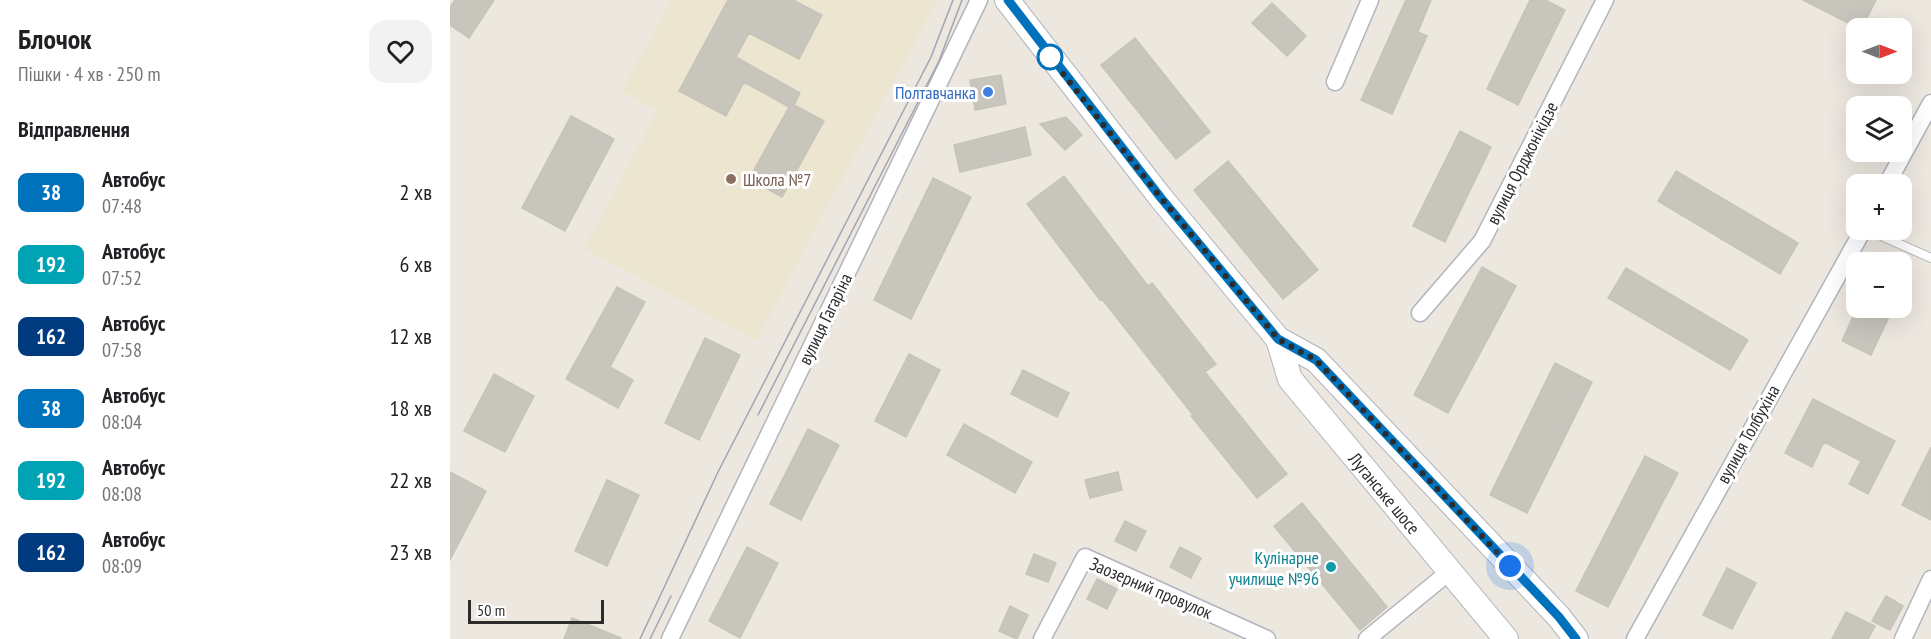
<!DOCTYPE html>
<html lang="uk">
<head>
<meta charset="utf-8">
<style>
	body { margin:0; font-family:"PT Sans Narrow",sans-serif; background:#f2f2f2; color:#202124; height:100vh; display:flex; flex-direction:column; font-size:22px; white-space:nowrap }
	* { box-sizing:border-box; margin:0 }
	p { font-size:20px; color:#757577 }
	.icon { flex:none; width:33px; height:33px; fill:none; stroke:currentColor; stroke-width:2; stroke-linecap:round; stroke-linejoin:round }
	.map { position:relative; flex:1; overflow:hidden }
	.side { display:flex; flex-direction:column; background:#fff; width:450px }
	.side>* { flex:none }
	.badge { padding:0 12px; border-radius:9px; font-size:21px; line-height:39px }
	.needle { width:39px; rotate:90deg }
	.fabs { position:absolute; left:1396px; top:18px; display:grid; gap:12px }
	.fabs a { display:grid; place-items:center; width:66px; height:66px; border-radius:12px; background:#fff; box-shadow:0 6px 24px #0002; font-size:30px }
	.scale { position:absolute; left:18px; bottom:15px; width:136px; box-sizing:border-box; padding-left:6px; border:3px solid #2c2c2c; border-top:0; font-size:16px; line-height:21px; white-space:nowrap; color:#2c2c2c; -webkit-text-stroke:4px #fff; paint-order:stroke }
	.you { position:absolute; width:30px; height:30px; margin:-15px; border:4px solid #fff; border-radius:50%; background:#1a73e8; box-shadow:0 0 0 9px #1a73e833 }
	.map>.badge { position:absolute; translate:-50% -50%; box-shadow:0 0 0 3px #fff }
	h2 { padding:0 18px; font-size:22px; line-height:54px }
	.round { display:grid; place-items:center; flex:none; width:63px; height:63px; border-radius:18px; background:#f2f2f2 }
	.headline { display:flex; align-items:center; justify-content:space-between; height:102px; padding:0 18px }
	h1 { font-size:28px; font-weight:700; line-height:45px }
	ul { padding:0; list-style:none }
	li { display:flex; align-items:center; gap:18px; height:72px; padding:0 18px }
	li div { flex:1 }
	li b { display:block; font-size:22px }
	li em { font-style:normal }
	li .badge { min-width:66px; font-weight:700; text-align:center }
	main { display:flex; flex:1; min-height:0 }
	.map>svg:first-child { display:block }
	.education { fill:#ece5d0 }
	.building { fill:#c8c5bd; stroke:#c8c3b9; stroke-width:1.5 }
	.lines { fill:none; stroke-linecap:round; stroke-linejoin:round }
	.lane-casing { stroke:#b2b4be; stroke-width:10 }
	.street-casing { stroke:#b2b4be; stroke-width:19 }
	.secondary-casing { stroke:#b2b4be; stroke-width:26 }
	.lane { stroke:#fff; stroke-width:8 }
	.street { stroke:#fff; stroke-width:16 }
	.secondary { stroke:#fff; stroke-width:24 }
	.tram { stroke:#a2a4b4; stroke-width:1.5 }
	.line-casing { stroke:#fff; stroke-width:14 }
	.line { stroke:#0072bc; stroke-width:9 }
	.walk { stroke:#2c2c2c; stroke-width:6; stroke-dasharray:0 10.8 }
	.stop-dot { fill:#fff; stroke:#0072bc; stroke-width:3 }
	.shop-dot { fill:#3f7fe0; stroke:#fff; stroke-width:2 }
	.education-dot { fill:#8d6e63; stroke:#fff; stroke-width:2 }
	.culture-dot { fill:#0f9aa8; stroke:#fff; stroke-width:2 }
	.labels { text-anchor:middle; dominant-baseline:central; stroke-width:6; stroke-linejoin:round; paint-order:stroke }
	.shop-label { font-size:18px; fill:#366cbe; stroke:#fff; text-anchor:end }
	.street-label { font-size:18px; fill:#2c2c2c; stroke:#fff }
	.education-label { font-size:18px; fill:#785e54; stroke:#fff; text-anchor:start }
	.culture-label { font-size:18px; fill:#0d838f; stroke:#fff; text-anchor:end }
</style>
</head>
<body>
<main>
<section class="side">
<div class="headline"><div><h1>Блочок</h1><p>Пішки · 4 хв · 250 m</p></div><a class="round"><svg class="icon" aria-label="heart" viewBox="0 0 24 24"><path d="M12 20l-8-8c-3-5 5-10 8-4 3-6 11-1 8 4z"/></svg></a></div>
<h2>Відправлення</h2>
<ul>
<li><span class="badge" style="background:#0072bc;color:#fff">38</span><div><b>Автобус</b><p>07:48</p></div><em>2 хв</em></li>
<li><span class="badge" style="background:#00a3b4;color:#fff">192</span><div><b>Автобус</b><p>07:52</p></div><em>6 хв</em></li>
<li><span class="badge" style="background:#003b80;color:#fff">162</span><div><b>Автобус</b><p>07:58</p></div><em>12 хв</em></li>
<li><span class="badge" style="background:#0072bc;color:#fff">38</span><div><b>Автобус</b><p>08:04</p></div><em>18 хв</em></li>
<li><span class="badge" style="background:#00a3b4;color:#fff">192</span><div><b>Автобус</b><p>08:08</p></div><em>22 хв</em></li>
<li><span class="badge" style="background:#003b80;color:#fff">162</span><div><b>Автобус</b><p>08:09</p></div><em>23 хв</em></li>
</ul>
</section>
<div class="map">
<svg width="1481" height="639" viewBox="0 0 1481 639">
	<rect width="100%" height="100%" fill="#ece7df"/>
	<path class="education" d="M221,0H487L306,341L134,248L208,110L172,91Z"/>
	<path class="building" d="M5,0H44L19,38L0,25V7Z
		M278,0H343L372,15L349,59L299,33L286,57L350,93L344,105L374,121L332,197L299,179L339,107L294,82L276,116L229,91Z
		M956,0H981L968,32L977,36L942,114L911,100Z
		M1080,0H1095L1115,10L1068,105L1037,89Z
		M1353,0H1426L1412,28H1408Z
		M822,3L856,36L837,56L802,23Z
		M685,38L760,132L726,159L651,65Z
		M551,75L556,104L525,110L520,80Z
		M121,116L164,139L115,231L72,208Z
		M616,117L632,135L615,150L590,124Z
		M575,127L581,155L510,172L504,145Z
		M1010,131L1041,147L995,242L963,226Z
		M778,161L868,270L833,299L744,190Z
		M1226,171L1348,243L1330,274L1208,201Z
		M614,176L698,286L702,283L766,364L755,372L837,474L807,498L741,416L743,415L652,299L650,300L577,204Z
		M483,178L521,197L461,319L424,300Z
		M1032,267L1066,286L998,413L964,395Z
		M1176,268L1298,340L1280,370L1158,298Z
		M167,287L195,302L160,367L183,380L168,408L116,379Z
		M1407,308H1443L1421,355L1392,341Z
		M255,338L290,355L249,440L215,423Z
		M459,354L490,370L456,437L425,421Z
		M1105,363L1142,382L1077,513L1040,495Z
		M573,370L619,393L607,417L561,394Z
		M44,374L84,396L55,452L14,431Z
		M1363,399L1445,441L1418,494L1399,484L1411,461L1374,442L1362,467L1335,453Z
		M514,424L582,462L565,493L497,455Z
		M358,429L389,445L351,520L320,504Z
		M1481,447V520L1452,505Z
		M1195,456L1228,473L1158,607L1126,591Z
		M0,472L36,491L0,560Z
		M668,472L672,490L640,498L635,480Z
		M157,480L189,495L157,566L125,551Z
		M852,503L937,607L910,630L824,526Z
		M675,521L696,531L686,551L665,541Z
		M297,547L328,563L290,638L259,621Z
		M730,547L751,558L741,578L720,567Z
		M584,554L606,563L598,582L576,574Z
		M1277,568L1306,583L1282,629L1253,615Z
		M647,579L667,589L657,609L637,599Z
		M1436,596L1453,606L1440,630L1422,621Z
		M560,606L578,615L567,639L549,631Z
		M1396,612L1425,626L1418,639H1382Z
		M122,618L171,638V639H114Z"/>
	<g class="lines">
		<g class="lane-casing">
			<path id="lane" d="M1418,230L1481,258"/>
		</g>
		<g class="street-casing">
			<path id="street" d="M885,82L920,0
				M1437,184L1481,103
				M970,313L1032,241L1155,0
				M220,639L529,0
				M592,639L635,557L817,639
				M917,639L999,572
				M1185,639L1413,230
				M1453,639L1481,579"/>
		</g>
		<g class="secondary-casing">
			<g id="secondary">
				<path d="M557,0L711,198L828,339L866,360L1109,617L1126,639"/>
				<path id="s1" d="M828,339L840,379L1056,639"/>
			</g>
		</g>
		<use href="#lane" class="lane"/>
		<use href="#street" class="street"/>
		<use href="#secondary" class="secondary"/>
		<path class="tram" d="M308,415L489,61L512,0
			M190,639L268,472L481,57L503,0
			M200,639L221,596"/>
	</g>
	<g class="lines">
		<g class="line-casing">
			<path id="line" d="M558,0L711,198L828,339L866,360L1109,617L1126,639"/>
		</g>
		<use href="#line" class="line"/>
		<path class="walk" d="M600,57L711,198L828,339L866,360L1060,566"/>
	</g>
	<circle class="stop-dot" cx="600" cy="57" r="12"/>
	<circle class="shop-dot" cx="538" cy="92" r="6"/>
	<circle class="education-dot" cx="281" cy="179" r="6"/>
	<circle class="culture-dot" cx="881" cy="567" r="6"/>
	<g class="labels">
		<g class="shop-label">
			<text x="526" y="92">Полтавчанка</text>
		</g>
		<g class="street-label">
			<text transform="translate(1072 163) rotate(-63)">вулиця Орджонікідзе</text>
			<text transform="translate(375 319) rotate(-64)">вулиця Гагаріна</text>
			<text transform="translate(1298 434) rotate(-61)">вулиця Толбухіна</text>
			<text stroke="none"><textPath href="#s1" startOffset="190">Луганське шосе</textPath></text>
			<text transform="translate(701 588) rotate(23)">Заозерний провулок</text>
		</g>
		<g class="education-label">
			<text x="293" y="179">Школа №7</text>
		</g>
		<g class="culture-label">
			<text x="869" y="557">Кулінарне<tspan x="869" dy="21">училище №96</tspan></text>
		</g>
	</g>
</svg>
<div class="fabs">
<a><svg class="needle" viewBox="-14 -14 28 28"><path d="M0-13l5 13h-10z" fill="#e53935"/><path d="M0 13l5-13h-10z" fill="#757577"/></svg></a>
<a><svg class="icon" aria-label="layers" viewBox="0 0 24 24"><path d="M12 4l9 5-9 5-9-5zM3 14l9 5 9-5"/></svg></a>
<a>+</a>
<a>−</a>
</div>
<div class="scale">50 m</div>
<div class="you" style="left:1060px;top:566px"></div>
</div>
</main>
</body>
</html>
